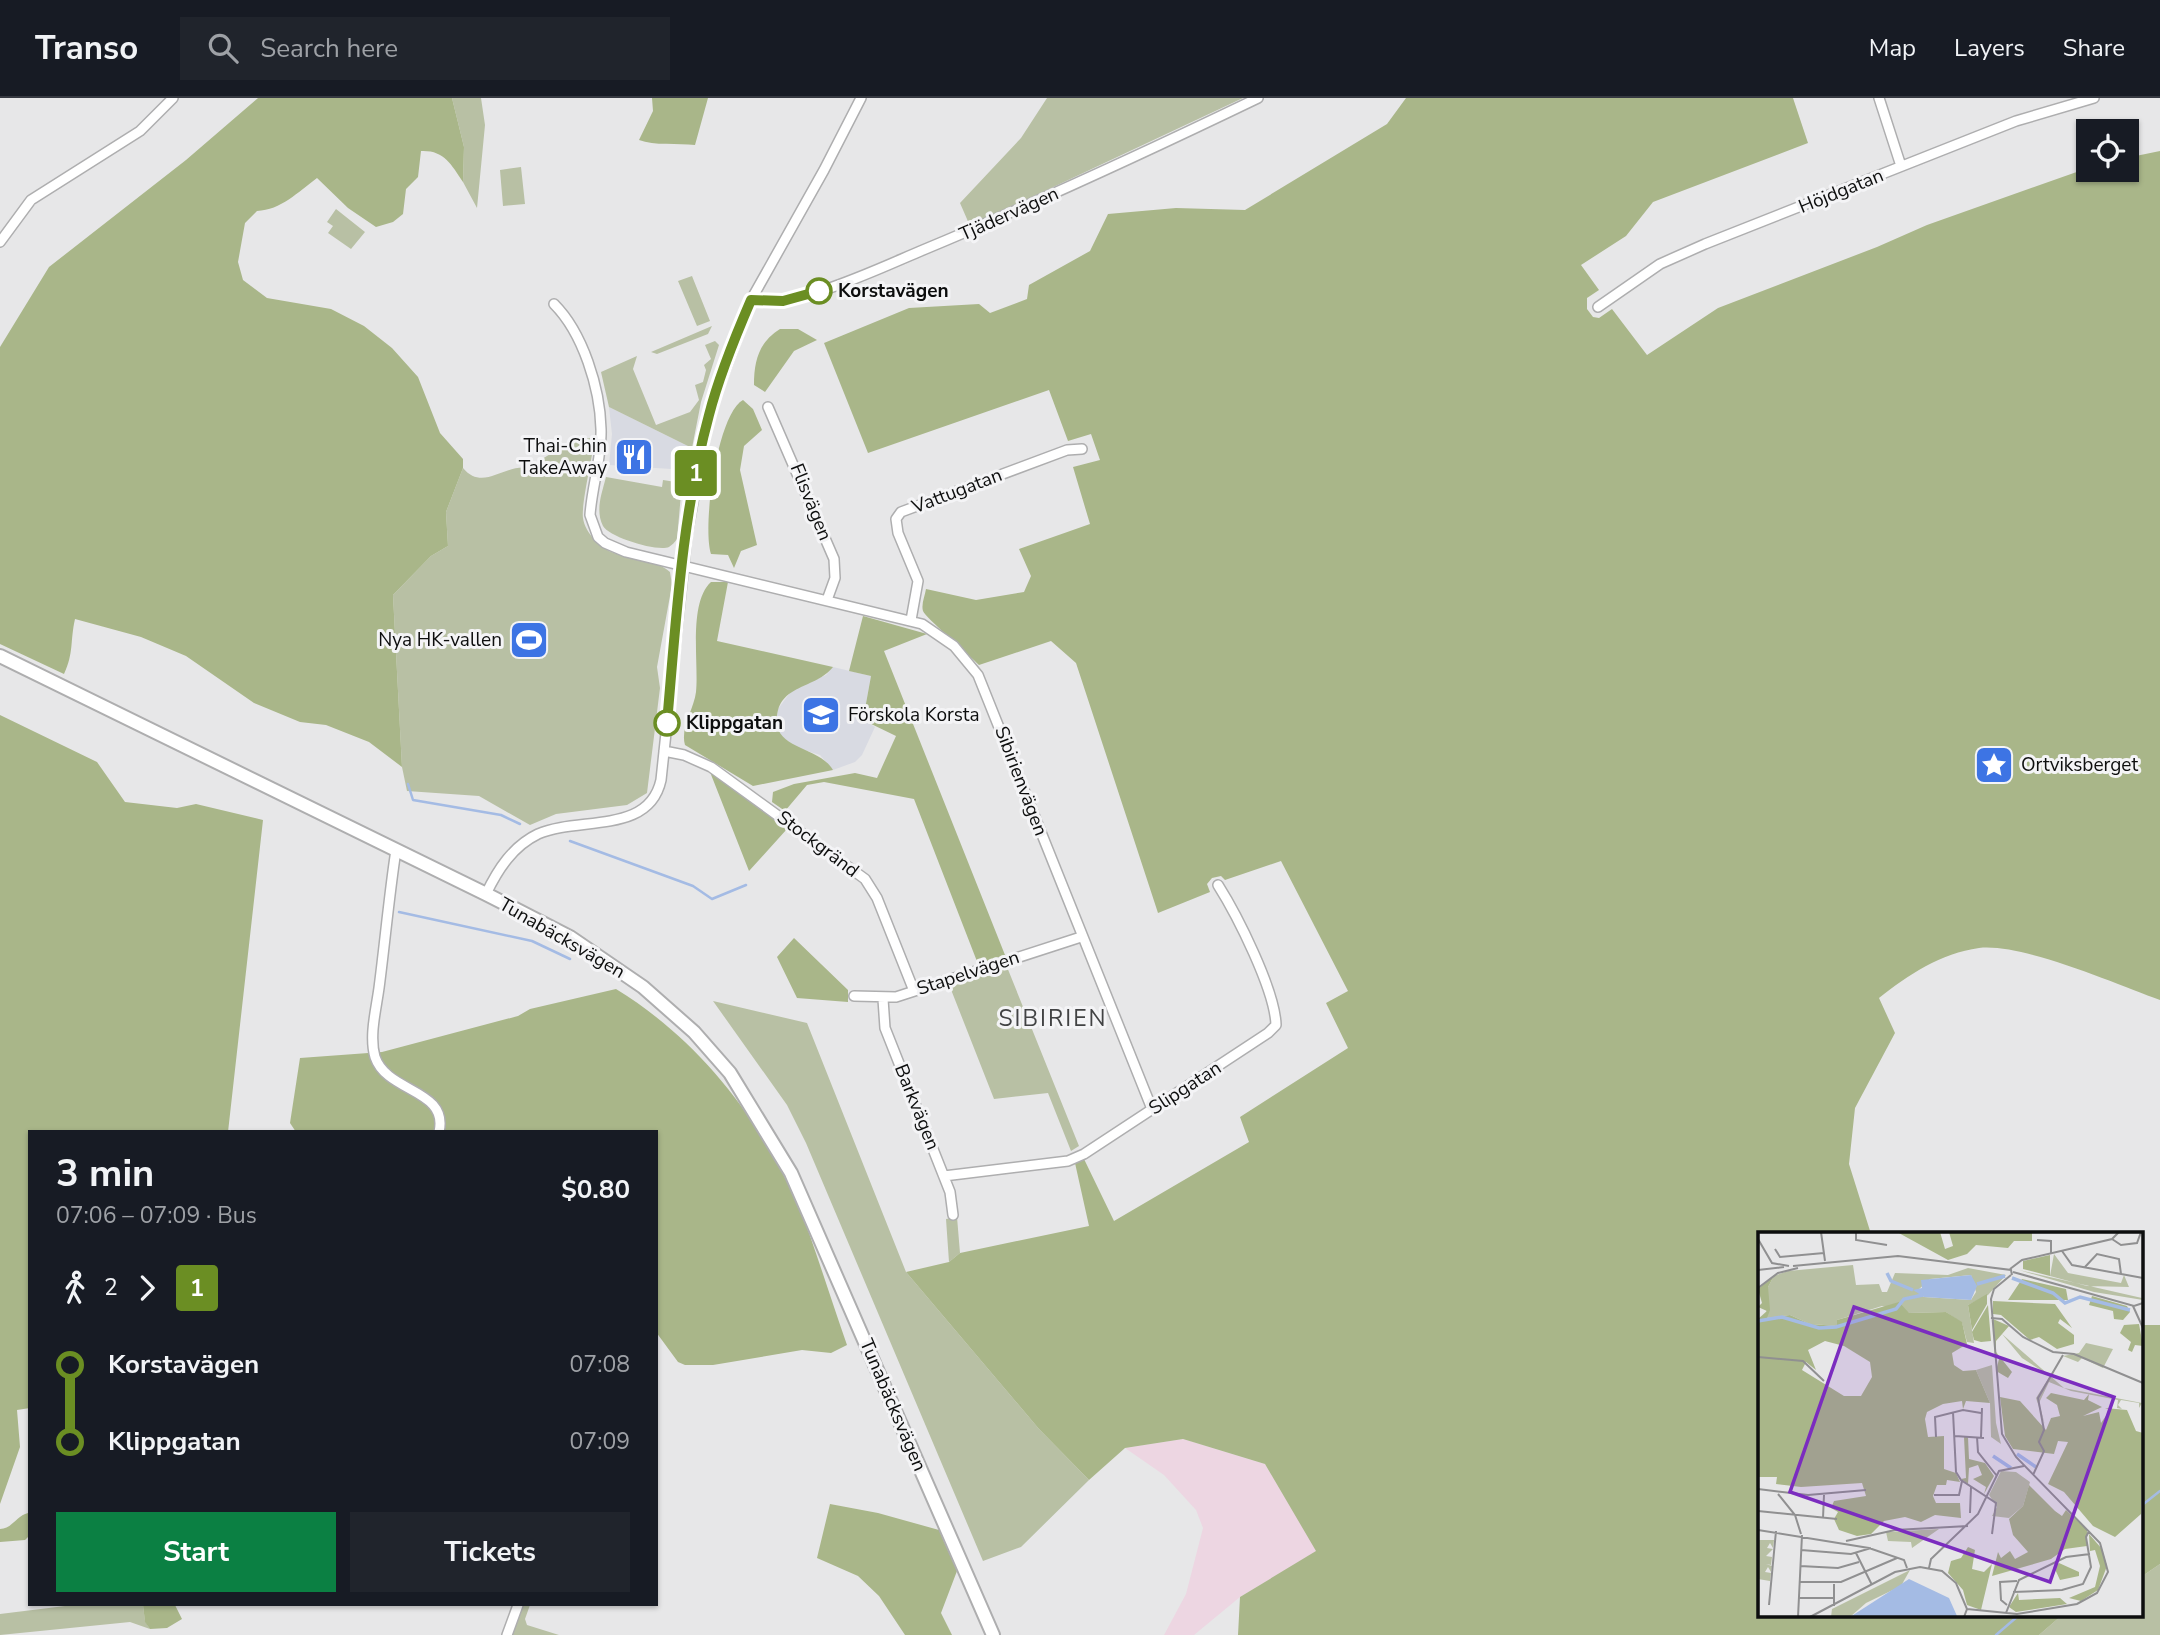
<!DOCTYPE html>
<html lang="en">
<head>
<meta charset="utf-8">
<style>
	body { margin:0; font-family:"Nunito Sans",sans-serif; background:#20242c; color:#f1f3f6; height:100vh; display:flex; flex-direction:column; font-size:26px; white-space:nowrap }
	* { box-sizing:border-box; margin:0 }
	p { font-size:23px; color:#9ea1a6 }
	.icon { flex:none; width:38px; height:38px; fill:none; stroke:currentColor; stroke-width:2; stroke-linecap:round; stroke-linejoin:round }
	.map { position:relative; flex:1; overflow:hidden }
	.details { position:absolute; left:28px; top:1032px; width:630px; height:476px; display:flex; flex-direction:column; background:#171b24; border-radius:0px; box-shadow:0 2px 5px #0004 }
	.details>* { flex:none }
	.badge { padding:0 14px; border-radius:5px; font-size:24px; line-height:46px }
	.buttons { position:absolute; left:2076px; top:21px; display:grid; gap:14px }
	.buttons a { display:grid; place-items:center; width:63px; height:63px; border-radius:0px; background:#171b24; box-shadow:0 2px 5px #0004; font-size:35px }
	.map>.badge { position:absolute; translate:-50% -50%; box-shadow:0 0 0 4px #fff }
	.legs { display:flex; align-items:center; gap:10px; height:77px; padding:0 28px; font-size:23px }
	.legs p { margin-inline-start:auto }
	.headline { display:flex; align-items:center; justify-content:space-between; height:119px; padding:0 28px }
	h1 { font-size:38px; font-weight:700; line-height:52px }
	.button { display:flex; gap:14px; margin-top:auto; padding:14px 28px }
	.button a { flex:1; height:80px; border-radius:0px; background:#0b8043; color:#fff; font-size:28px; font-weight:700; line-height:80px; text-align:center }
	.button a+a { background:#20242c; color:#f1f3f6 }
	ul { padding:0 28px; list-style:none }
	li { display:flex; align-items:center; gap:24px; height:77px; font-size:26px }
	li i { display:grid; place-items:center; width:10px; height:100%; margin:0 9px; background:currentColor }
	li i::after { content:''; width:18px; height:18px; margin:-9px; border:5px solid; border-radius:50%; background:#171b24 }
	li p { margin-inline-start:auto }
	li:first-child i { background:linear-gradient(#0000 50%,currentColor 0) }
	li:last-child i { background:linear-gradient(currentColor 50%,#0000 0) }
	header { display:flex; align-items:center; gap:42px; box-sizing:border-box; height:98px; padding:0 35px; background:#171b24; border-bottom:2px solid #363941 }
	header strong { font-size:33px }
	nav { display:flex; gap:38px; margin-inline-start:auto; font-size:24px }
	.search { width:490px; height:63px; background:#20242c; display:flex; align-items:center; gap:18px; box-sizing:border-box; padding:0 24px; border-radius:0px; color:#9ea1a6; font-size:26px }
	.map>svg:first-child { display:block }
	.built { fill:#d8dae2 }
	.industrial { fill:#edd6e2 }
	.green { fill:#b8c0a4 }
	.forest { fill:#a9b689 }
	.lines { fill:none; stroke-linecap:round; stroke-linejoin:round }
	.stream { stroke:#a4bbe4; stroke-width:2.5 }
	.street-casing { stroke:#aeaeaf; stroke-width:12 }
	.secondary-casing { stroke:#aeaeaf; stroke-width:16 }
	.street { stroke:#fff; stroke-width:9 }
	.secondary { stroke:#fff; stroke-width:12 }
	.line-1-casing { stroke:#fff; stroke-width:16 }
	.line-1 { stroke:#6b8e23; stroke-width:10 }
	.stop-1-dot { fill:#fff; stroke:#6b8e23; stroke-width:3.5 }
	.labels { text-anchor:middle; dominant-baseline:central; stroke-width:6; stroke-linejoin:round; paint-order:stroke }
	.street-label { font-size:19px; fill:#0d0e0e; stroke:#f4f4f6 }
	.stop-label { font-size:19px; font-weight:bold; fill:#0d0e0e; stroke:#f4f4f6; text-anchor:start }
	.poi-label { font-size:19px; fill:#0d0e0e; stroke:#f4f4f6; text-anchor:end }
	.quarter-label { font-size:23px; letter-spacing:2px; fill:#424344; stroke:#f4f4f6 }
	.inset-river { fill:none; stroke:#a4bbe4; stroke-width:3.5 }
	.inset-road { fill:none; stroke:#909091; stroke-width:2 }
	.view { fill:#7b2cbf; fill-opacity:0.15; stroke:#7b2cbf; stroke-width:3.5 }
	.inset-edge { fill:none; stroke:#0d0e0e; stroke-width:3.5 }
</style>
</head>
<body>
<header>
<strong>Transo</strong>
<div class="search"><svg class="icon" aria-label="search" viewBox="0 0 24 24"><circle cx="10" cy="10" r="6"/><path d="M15 15l6 6"/></svg>Search here</div>
<nav><a>Map</a><a>Layers</a><a>Share</a></nav>
</header>
<div class="map">
<svg width="2160" height="1537" viewBox="0 0 2160 1537">
	<rect width="100%" height="100%" fill="#e7e7e8"/>
	<path class="built" d="M609,309L692,350L687,372L609,367L612,336Z
		M833,569L871,578L863,622L875,629L862,657L855,664L833,672L820,657L798,650L781,638L776,623L778,611L792,592L826,577Z"/>
	<path class="industrial" d="M1183,1341L1265,1366L1317,1453L1240,1499L1194,1537H1164L1186,1496L1203,1430L1196,1412L1164,1377L1125,1350Z"/>
	<path class="green" d="M452,0H481L485,27L477,110L463,84L464,49Z
		M1047,0H1243L970,128L960,105L1021,40Z
		M521,69L525,106L503,108L500,72Z
		M336,111L365,134L351,151L328,135L333,128L327,124Z
		M692,178L710,223L697,228L678,183Z
		M712,228L708,236L657,256L651,254Z
		M715,243L719,247L701,304L692,350L609,309L601,274L637,258L633,271L656,327L690,314L699,302L695,287L703,284L706,272L704,267L711,261L705,247Z
		M595,339C593,356 581,407 583,420C585,435 601,451 614,455C634,462 654,460 670,474L672,487L657,569L660,590L647,695L627,707L556,716L530,727L479,698L407,693L402,669L393,497L431,458L448,448L446,414L463,370C483,394 504,366 528,370C550,356 569,343 595,339Z
		M606,379L662,389L663,382L682,385L677,441C675,444 672,447 669,449C657,454 609,439 603,428C595,412 602,395 606,379Z
		M1007,869L1079,1048L1071,1053L1048,995L994,1001L950,889Z
		M713,903L807,925L906,1174L1039,1331L1089,1382L1021,1449L983,1463L806,1045L787,1007Z
		M957,1119L960,1155L949,1164L946,1121Z
		M2160,1466V1537H2039L2061,1518H2141V1479Z
		M73,1507H143L145,1523L150,1531L130,1524L0,1537V1516Z
		M523,1507H530L525,1521L527,1527L559,1537H510Z"/>
	<path class="forest" d="M258,0H452L464,49L463,84C451,66 444,52 421,53L418,79L406,91L403,116L393,124L376,129L348,110L317,80C298,94 281,112 257,113L245,125L238,164L243,182L267,200L331,211L364,228L392,250L418,279L440,335L463,361V370L446,414L448,448L431,458L393,497L402,669L369,644L326,627L300,624L254,605L186,558L141,539L75,521C70,543 74,555 64,576L0,546V249L49,169L186,62Z
		M652,0H708L695,47C678,45 654,48 639,42L653,13Z
		M1406,0H1793L1808,45L1653,104L1626,138L1581,167L1599,192L1587,200V211L1593,219L1599,220L1612,211L1647,257L1718,210L1877,149L1927,127L2088,70L2126,72V60L2160,53V902C2116,886 2023,845 1979,850C1941,855 1908,877 1879,900L1895,935L1855,1010L1849,1066L1871,1136H1759V1518H2061L2039,1537H1238L1240,1499L1316,1453L1265,1366L1183,1341L1125,1350L1089,1382L1039,1331L906,1174L949,1164L960,1155L1089,1128L1075,1065L1084,1061L1114,1123L1249,1044L1240,1019L1348,950L1326,905L1348,893L1281,763L1225,782L1221,778L1212,780L1207,786L1210,794L1158,815L1076,565L1051,543L979,567C970,558 925,519 923,513C921,506 925,498 926,491L976,502L1024,494L1031,478L1019,451L1090,426L1073,369L1100,362L1091,336L1068,343L1049,292L868,355L824,245L909,210L979,206L990,215L1027,201L1029,187L1090,153L1108,116L1176,110L1245,112L1387,26Z
		M780,231H798L817,242L794,253L765,294L754,287C754,263 759,244 780,231Z
		M743,302L753,311L762,332L744,348L740,372L757,447L741,453L734,470L728,457L711,456C702,429 717,316 743,302Z
		M711,484H728L717,543L833,569C816,591 778,586 777,621C775,652 819,648 833,672L753,688L685,647C680,630 694,611 696,594C699,566 688,505 711,484Z
		M863,518L927,536L884,553L1005,857L978,866L914,701L824,684L807,687L785,713L772,704L773,694L794,686L855,675L877,680L896,638L863,622L871,578L849,573Z
		M0,617L97,664L125,704L177,710L196,706L263,722L228,1034H30V1310L17,1312L20,1349L0,1406Z
		M710,674L787,731L749,773Z
		M794,840L848,892V904L797,900L777,859Z
		M616,891C706,946 773,1037 809,1135C822,1172 834,1210 847,1247L831,1255L802,1252L713,1267H685L678,1264L656,1234V1034H296L290,1025L300,960L382,954L518,918L530,911Z
		M2141,1227H2160V1466L2141,1479Z
		M830,1406L878,1415L939,1432L957,1473L941,1515L952,1537H905L879,1498L858,1478L817,1460Z
		M28,1415L30,1437L25,1442L0,1444V1431C12,1431 16,1418 28,1415Z
		M143,1507H175L182,1521L167,1530L150,1531L145,1524Z"/>
	<g class="lines">
		<path class="stream" d="M408,686L413,702L501,717L520,726
			M570,743L693,788L712,801L746,787
			M399,814L532,843L570,861
			M2141,1408L2160,1393
			M1996,1537L2018,1518"/>
		<g class="street-casing">
			<path id="street" d="M1879,0L1901,68
				M0,144L31,102L140,33L173,0
				M751,202C792,213 882,169 923,152C1036,105 1148,53 1258,0
				M554,206C583,235 600,290 601,331C602,359 592,388 590,417L598,439L605,445L626,454L922,526L954,548L978,577L1152,1011
				M1598,209L1660,166L1705,146L2016,23L2094,0
				M768,309L834,461L835,480L827,502
				M911,522L918,483L898,435L896,421L901,414L1067,352L1082,351
				M664,653L684,657L711,669L865,781L877,800L914,893
				M396,752C389,798 385,844 379,890C376,912 369,938 375,959C387,995 449,991 439,1034
				M486,796C498,771 513,748 538,736C579,718 649,737 661,682L687,437L709,315L751,202L824,72L861,0
				M854,898L896,899L1081,839
				M883,901L885,930L950,1094L953,1117
				M944,1078L1068,1063L1084,1056L1268,935L1276,927C1275,892 1237,817 1218,787
				M507,1537L518,1507"/>
		</g>
		<g class="secondary-casing">
			<path id="secondary" d="M0,558L486,796L570,839L643,889L694,934L730,975L791,1075L993,1537"/>
		</g>
		<use href="#street" class="street"/>
		<use href="#secondary" class="secondary"/>
	</g>
	<g class="lines">
		<g class="line-1-casing">
			<path id="line-1" d="M667,625C676,523 682,416 709,317C719,278 735,239 751,202L783,203L819,193"/>
		</g>
		<use href="#line-1" class="line-1"/>
	</g>
	<defs>
		<g id="restaurant-square" transform="scale(2.0125)"><rect x="-9" y="-9" width="18" height="18" rx="4" fill="#3d74e4" stroke="#f4f4f6"/><path d="M-5-6h1v4h1v-4h1v4h1v-4h1v5L-1.5 .5V6h-2V.5L-5-1ZM5-6V6H3V1.5H1.5Q1.5-4 5-6Z" fill="#fff"/></g>
		<g id="stadium-square" transform="scale(2.0125)"><rect x="-9" y="-9" width="18" height="18" rx="4" fill="#3d74e4" stroke="#f4f4f6"/><path d="M0-5a6.5 5 0 1 0 0 10a6.5 5 0 1 0 0-10ZM-3.5-1.8h7v3.6h-7Z" fill="#fff"/></g>
		<g id="school-square" transform="scale(2.0125)"><rect x="-9" y="-9" width="18" height="18" rx="4" fill="#3d74e4" stroke="#f4f4f6"/><path d="M0-5L7-2L0 1L-7-2ZM-4 1L0 2.5L4 1V4Q0 6-4 4Z" fill="#fff"/></g>
		<g id="sight-square" transform="scale(2.0125)"><rect x="-9" y="-9" width="18" height="18" rx="4" fill="#3d74e4" stroke="#f4f4f6"/><path d="M0-6L1.8-2.2L6-1.7L2.9 1.2L3.7 5.4L0 3.3L-3.7 5.4L-2.9 1.2L-6-1.7L-1.8-2.2Z" fill="#fff"/></g>
	</defs>
	<g fill-rule="evenodd">
		<use href="#restaurant-square" x="634" y="359"/>
		<use href="#stadium-square" x="529" y="542"/>
		<use href="#school-square" x="821" y="617"/>
		<use href="#sight-square" x="1994" y="667"/>
	</g>
	<g class="stop-1-dot">
		<circle cx="819" cy="193" r="12"/>
		<circle cx="667" cy="625" r="12"/>
	</g>
	<g class="labels">
		<g class="street-label">
			<text transform="translate(1841 93) rotate(-22)">Höjdgatan</text>
			<text transform="translate(1009 116) rotate(-24)">Tjädervägen</text>
			<text transform="translate(957 393) rotate(-21)">Vattugatan</text>
			<text transform="translate(811 404) rotate(68)">Flisvägen</text>
			<text transform="translate(1021 683) rotate(69)">Sibirienvägen</text>
			<text transform="translate(818 746) rotate(37)">Stockgränd</text>
			<text transform="translate(562 840) rotate(30)">Tunabäcksvägen</text>
			<text transform="translate(968 875) rotate(-18)">Stapelvägen</text>
			<text transform="translate(1185 990) rotate(-33)">Slipgatan</text>
			<text transform="translate(917 1009) rotate(68)">Barkvägen</text>
			<text transform="translate(893 1307) rotate(67)">Tunabäcksvägen</text>
		</g>
		<g class="stop-label">
			<text x="838" y="193">Korstavägen</text>
			<text x="686" y="625">Klippgatan</text>
		</g>
		<g class="poi-label">
			<text x="607" y="348">Thai-Chin<tspan x="607" dy="22">TakeAway</tspan></text>
			<text x="502" y="542">Nya HK-vallen</text>
			<text x="848" y="617" text-anchor="start">Förskola Korsta</text>
			<text x="2021" y="667" text-anchor="start">Ortviksberget</text>
		</g>
		<g class="quarter-label">
			<text x="1053" y="920">SIBIRIEN</text>
		</g>
	</g>
	<g transform="translate(1758 1134)">
		<rect width="385" height="385" fill="#e7e7e8"/>
		<path d="M296,22L310,41L363,51L366,43L371,55L329,54L292,44ZM95,33L98,53L121,52L124,60H129L137,41L190,43L210,36L248,43L230,63L210,73L216,111L209,110L204,91L188,80L151,81L124,74L79,88L80,94L52,92L32,83L8,86L10,55L16,44L30,39ZM213,43L218,60L213,68L166,65L159,59L172,47ZM261,38L384,66L385,68L336,60ZM244,102L306,156L384,171L381,176V171L363,168L360,173L364,177L359,176L360,168L313,159L291,150L281,171L287,193L278,166L292,144L264,126ZM328,111L355,117L345,136L324,126L320,130L305,124L321,121ZM234,133L238,191L243,212L233,205L232,171L218,138ZM243,239L258,240L272,250L265,274L251,286L234,284L239,275L231,263ZM181,297L154,316L153,310L130,309L128,300ZM0,308H16L15,316L12,311L9,316L15,317L8,324L14,325L13,333L8,332L14,334L13,340L10,335L7,340L13,341L12,349L0,347ZM152,338L143,354L108,371L92,385H73L74,377Z" fill="#b8c0a4" fill-rule="evenodd"/>
		<path d="M139,0H182L187,17L195,14L191,0H274V9H256L250,16L218,13L209,22L190,28ZM292,23V44L265,37V29ZM16,44L10,55L12,78L9,86L32,83L52,92L79,94V88L141,70L151,81L188,80L204,90L209,112L194,121L196,133L205,139L218,138L232,171L208,169L205,177L204,169L185,172L169,180L167,187L170,205L186,204V237L198,241L202,250L189,248L188,253H179L175,264L178,271H202L203,286L177,283L163,290L147,285L126,289L113,302L99,304L81,298L76,287L80,280L73,276L76,269L108,264L104,251L43,255L18,252L19,245H1L0,87L9,79L0,75L4,71L0,57ZM67,109L86,114L112,130L114,145L103,164H86L44,138L48,130L58,138L50,118ZM264,47L308,57L310,68H250ZM229,62V72L214,98L210,73ZM334,64L369,74L372,80L365,88L356,87L355,79L331,73ZM235,69L297,72L314,96L302,87L300,91L316,103V112L299,117L281,105L272,108L243,83L235,82ZM230,73L233,109L223,110L216,108L214,100ZM235,87L251,94L238,109V120L254,140L250,146L238,139L241,127L237,123ZM381,92L385,114L377,113L374,120L370,118L373,110L362,101L366,93ZM293,161L326,168L331,162L330,168L344,175L325,184L341,180L343,191L352,178L347,176L369,178L378,199L385,201L383,282L357,305L335,294L306,260L290,252L310,210L300,209L296,222L255,217L247,204L242,165L262,169L288,198L293,186L302,184L299,173L288,166ZM206,205H210L211,227L227,231L236,244L226,262L228,255L215,247L224,243L220,233L211,236L210,252L203,247L208,246ZM271,253L297,279L304,284L308,278L329,298V314L307,317L293,327L234,344L240,320L243,326L252,319L257,327L270,320L255,303L251,287L265,274ZM331,302L344,317L349,334L340,358L323,369L311,366L337,355L342,334L337,318L332,319ZM210,315L217,318L214,337L226,340L234,332L223,378L209,373L205,358L190,341L193,329L203,326ZM301,331L321,340V344L302,348L296,335ZM260,361L261,368L302,366L309,372L258,380L251,375Z" fill="#a9b689" fill-rule="evenodd"/>
		<path d="M213,43L219,54L213,68L166,65L155,58L164,56L163,48ZM151,347L191,366L199,384L92,385Z" fill="#a4bbe4"/>
		<path class="inset-river" d="M129,41L133,49L155,58M254,46L295,61L307,71L322,65L372,78M219,52L247,44M0,89L24,85L61,96L78,95L138,77L146,67L165,63M259,222L278,235M235,224L253,236"/>
		<path class="inset-road" d="M63,0L67,29M98,0V8L129,13M0,7L14,31L31,34M354,7L363,13L379,11L383,0M279,8L293,9V21M17,17L22,25L66,21M304,19L314,33L385,46M35,34L140,24L253,38L254,43M327,35L339,22L361,27L363,42M252,37L264,28L354,7L361,0M0,38L26,35M255,40L376,74L385,71M0,56L20,41L40,36M375,74L385,96M233,86L244,87L265,105L295,120L316,122L385,151M0,125L45,129L66,149M195,180L198,240L203,248L238,271L234,302M197,204L226,206M178,205L177,185L205,178L223,181M219,205L220,220L239,244M223,205L224,176M275,243L286,219L281,210L286,198L280,166L305,123M0,257L50,263L108,258M20,262L37,283L43,302M176,263H201L204,249M0,279L79,287M212,281L213,255M65,286L66,263M0,298L111,316L146,328L149,336M88,309L137,298L210,294M43,318L93,322L113,316M98,321L114,353M42,334L80,336L101,330M171,336L173,327L220,282L241,239L266,234M42,350H83L139,326M76,352V374M255,360L304,358L325,352L333,335L328,305L331,299M41,366H76M11,373L18,299M249,373L243,368L242,350L259,349M209,377L259,382L319,372L339,361L350,340L342,311L258,225L244,202L233,67L236,57L253,43M248,381L261,348L308,325L332,322M40,385L44,303M52,385L137,340L162,335L184,339L198,351L209,377L206,385"/>
		<path class="view" d="M96,75L356,165L292,350L32,260Z"/>
		<rect width="385" height="385" class="inset-edge"/>
	</g>
</svg>
<div class="buttons">
<a><svg class="icon" aria-label="locate" viewBox="0 0 24 24"><circle cx="12" cy="12" r="6"/><path d="M12 2v4M12 18v4M2 12h4M18 12h4"/></svg></a>
</div>
<b class="badge" style="left:696px;top:375px;background:#6b8e23;color:#fff">1</b>
<section class="details">
<div class="headline"><div><h1>3 min</h1><p>07:06 – 07:09 · Bus</p></div><b>$0.80</b></div>
<div class="legs"><svg class="icon" aria-label="walk" viewBox="0 0 24 24"><circle cx="13" cy="4" r="2"/><path d="M13 8l-2 6 4 7M11 14l-3 7M7 12l3-4h3l4 4"/></svg>2<svg class="icon" aria-label="forward" viewBox="0 0 24 24"><path d="M9 5l7 7-7 7"/></svg><b class="badge" style="background:#6b8e23;color:#fff">1</b></div>
<ul>
<li><i style="color:#6b8e23"></i><b>Korstavägen</b><p>07:08</p></li>
<li><i style="color:#6b8e23"></i><b>Klippgatan</b><p>07:09</p></li>
</ul>
<div class="button"><a>Start</a><a>Tickets</a></div>
</section>
</div>
</body>
</html>
